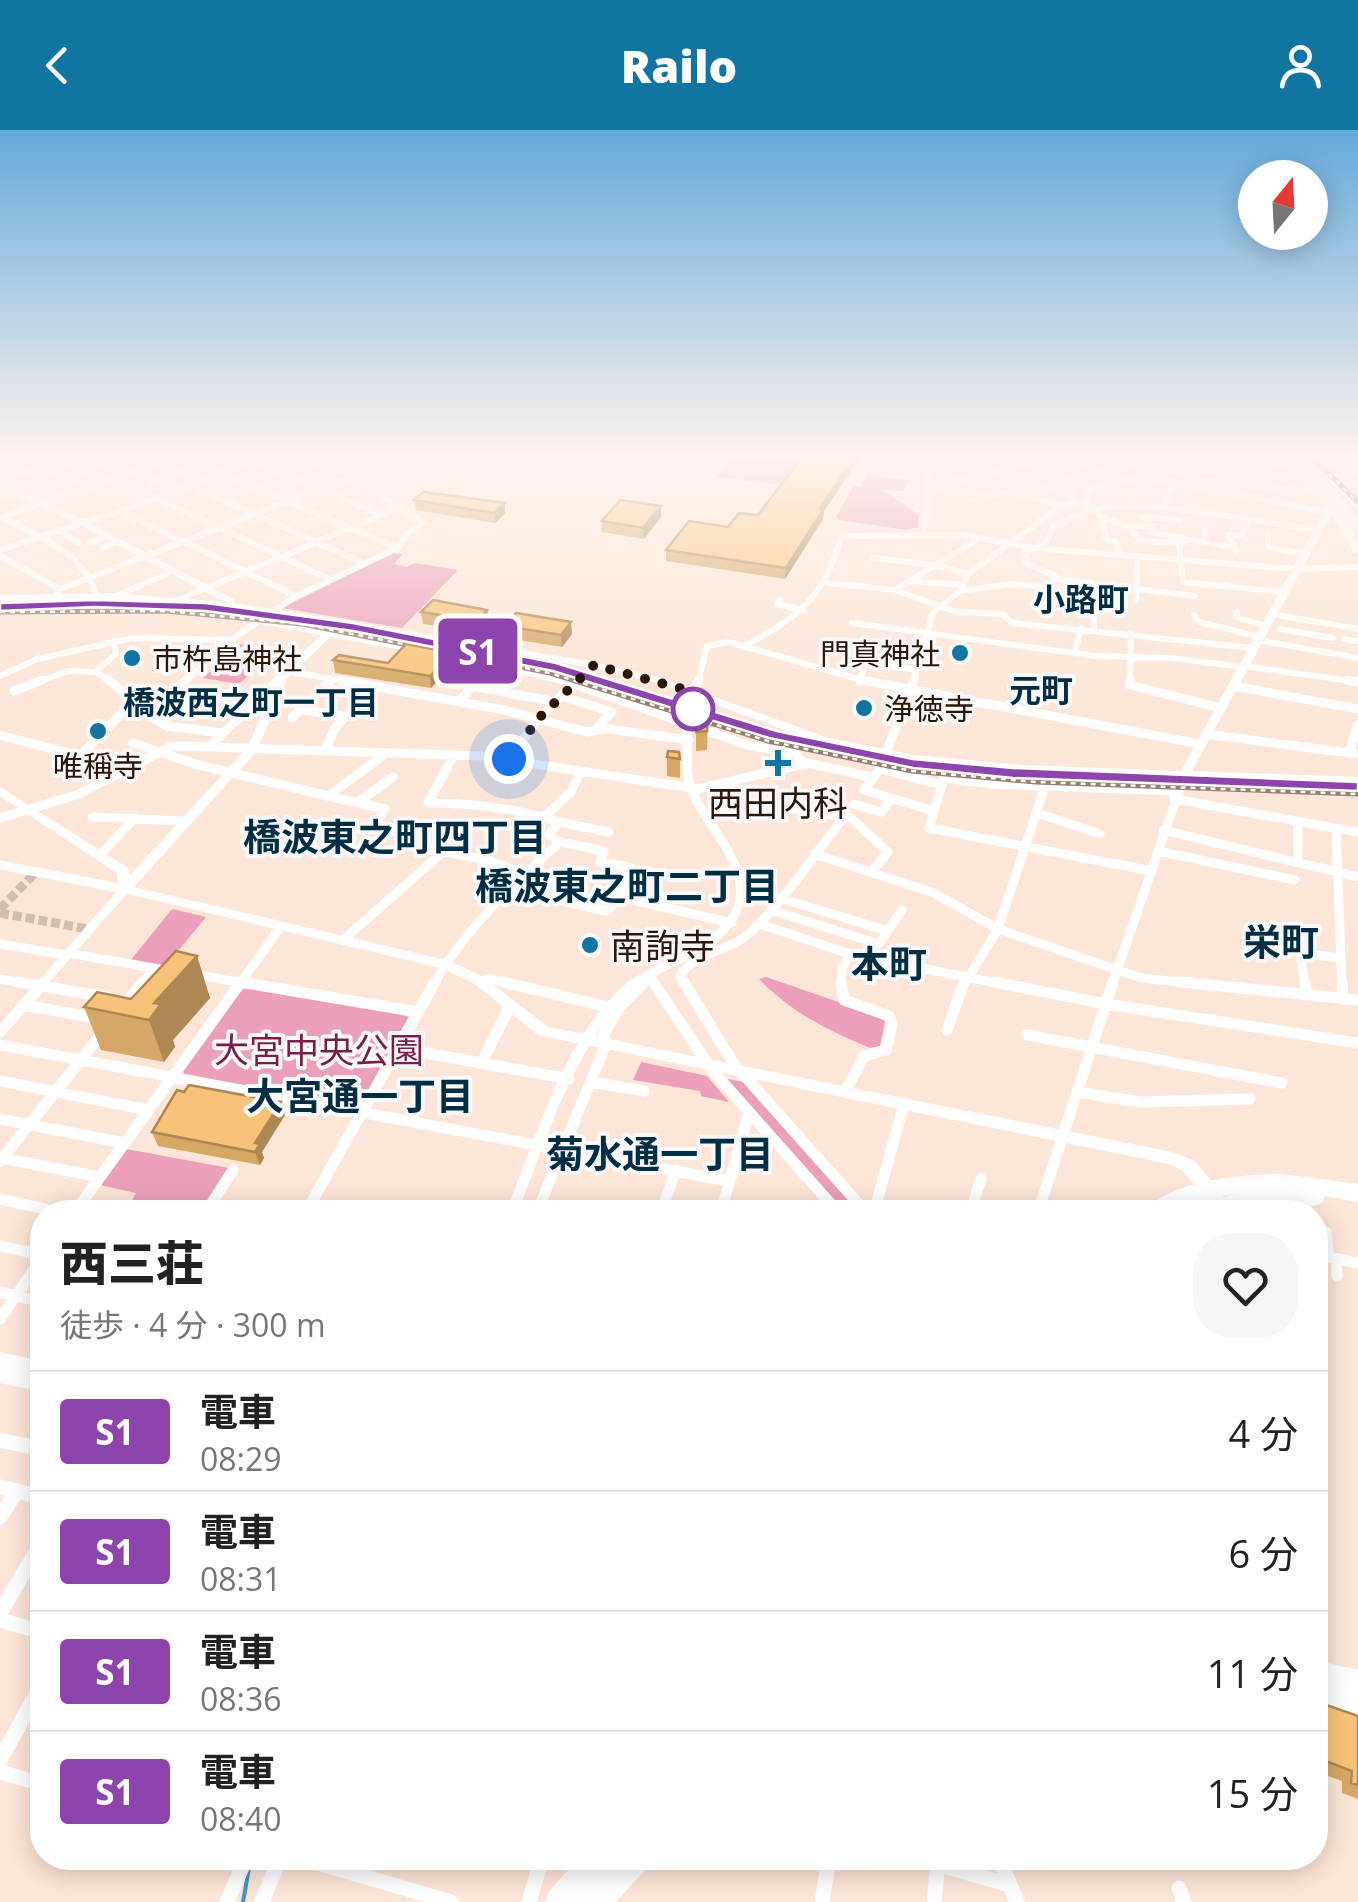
<!DOCTYPE html>
<html lang="ja">
<head>
<meta charset="utf-8">
<style>
	body { margin:0; font-family:"Open Sans","Noto Sans JP",sans-serif; background:#f6f6f6; color:#222; height:100vh; display:flex; flex-direction:column; font-size:38px; white-space:nowrap }
	* { box-sizing:border-box; margin:0 }
	p { font-size:32px; color:#767676 }
	.icon { flex:none; width:55px; height:55px; fill:none; stroke:currentColor; stroke-width:2; stroke-linecap:round; stroke-linejoin:round }
	.map { position:relative; flex:1; overflow:hidden }
	.details { position:absolute; left:30px; top:1070px; width:1298px; height:670px; display:flex; flex-direction:column; background:#fff; border-radius:40px; box-shadow:0 5px 25px #0003 }
	.details>* { flex:none }
	.badge { padding:0 20px; border-radius:8px; font-size:35px; line-height:65px }
	.needle { width:65px; rotate:18deg }
	.fabs { position:absolute; left:1238px; top:30px; display:grid; gap:20px }
	.fabs a { display:grid; place-items:center; width:90px; height:90px; border-radius:50%; background:#fff; box-shadow:0 5px 25px #0003; font-size:50px }
	.you { position:absolute; width:50px; height:50px; margin:-25px; border:8px solid #fff; border-radius:50%; background:#1a73e8; box-shadow:0 0 0 15px #1a73e833 }
	.map>.badge { position:absolute; translate:-50% -50%; box-shadow:0 0 0 5px #fff }
	.round { display:grid; place-items:center; flex:none; width:105px; height:105px; border-radius:40px; background:#f6f6f6 }
	.overview { display:flex; align-items:center; justify-content:space-between; height:170px; padding:0 30px }
	h1 { font-size:48px; font-weight:800; line-height:75px }
	ul { padding:0; list-style:none }
	li { display:flex; align-items:center; gap:30px; height:120px; padding:0 30px; border-top:2px solid #e0e0e0 }
	li div { flex:1 }
	li b { display:block; font-size:38px }
	li em { font-style:normal }
	li .badge { min-width:110px; font-weight:700; text-align:center }
	header { display:flex; justify-content:space-between; align-items:center; height:130px; padding:0 30px; background:#1275a1; color:#fff; font-size:45px; font-weight:800 }
	.map>svg:first-child { display:block }
	.green { fill:#eb9fbb }
	.lines { fill:none; stroke-linecap:round; stroke-linejoin:round }
	.stream { stroke:#3e98c8; stroke-width:4 }
	.street-tunnel { stroke:#d3bdae; stroke-width:9; stroke-dasharray:9 4; stroke-linecap:butt }
	.street-far3 { stroke:#fff; stroke-width:6 }
	.street-far2 { stroke:#fff; stroke-width:9 }
	.street-far1 { stroke:#fff; stroke-width:11 }
	.street { stroke:#fff; stroke-width:15 }
	.secondary { fill:#fff; fill-rule:evenodd }
	.primary { fill:#fff; fill-rule:evenodd }
	.highway { fill:#fff; fill-rule:evenodd }
	.rail-casing { stroke:#957f71; stroke-width:5 }
	.rail { stroke:#f8f8f8; stroke-width:2.5; stroke-dasharray:5; stroke-linecap:butt }
	.wall { fill:#d5a867 }
	.shaded-wall { fill:#ae8854 }
	.building { fill:#f8c378; stroke:#ae8854; stroke-width:2.5 }
	.line { fill:#8e44ad; stroke:#fff; stroke-width:2.5 }
	.walk { stroke:#2b1709; stroke-width:10; stroke-dasharray:0 18 }
	.poi-dot { fill:#1275a1; stroke:#f8f8f8; stroke-width:4 }
	.stop-dot { fill:#fff; stroke:#8e44ad; stroke-width:5 }
	.labels { text-anchor:middle; dominant-baseline:central; stroke-width:8; stroke-linejoin:round; paint-order:stroke }
	.far-poi-label { font-size:30px; fill:#2b1709; stroke:#f8f8f8; text-anchor:start }
	.far-neighbourhood-label { font-size:32px; font-weight:bold; fill:#012e44; stroke:#f8f8f8 }
	.poi-label { font-size:35px; fill:#2b1709; stroke:#f8f8f8 }
	.park-label { font-size:35px; fill:#7b1d4b; stroke:#f8f8f8 }
	.neighbourhood-label { font-size:38px; font-weight:bold; fill:#012e44; stroke:#f8f8f8 }
</style>
</head>
<body>
<header><svg class="icon" aria-label="back" viewBox="0 0 24 24"><path d="M15 5l-7 7 7 7"/></svg>Railo<svg class="icon" aria-label="person" viewBox="0 0 24 24"><circle cx="12" cy="8" r="4"/><path d="M4 21q1-7 8-7t8 7"/></svg></header>
<div class="map">
<svg width="1358" height="1772" viewBox="0 0 1358 1772">
	<rect width="100%" height="100%" fill="#fde6d7"/>
	<path class="green" d="M735,323H802L781,355L717,347Z
		M867,345L909,350L903,361L883,360L919,385L918,397L907,400L839,390L836,387L854,356L860,357Z
		M393,423L402,424L394,434L407,437L415,433L458,440L402,498L282,478Z
		M240,514L276,520L239,554L203,548Z
		M172,779L206,787L165,837L130,831Z
		M766,847L876,885L885,891L880,916L870,918C824,898 795,885 759,849Z
		M244,857L407,885L408,888L363,969L353,974L185,945L182,940Z
		M641,932L707,946L729,972L701,966L700,961L633,950Z
		M724,948L743,952L861,1082H846L750,984Z
		M126,1019L229,1038L200,1082L131,1072L136,1063L100,1055Z"/>
	<g class="lines">
		<path class="stream" d="M243,1772L249,1738"/>
		<path class="street-tunnel" d="M0,779L36,742
			M0,783L88,799"/>
		<path class="street-far3" d="M173,323L398,418
			M998,323L1025,333
			M1058,325L1107,345
			M1311,327L1330,323
			M1140,329L1187,338
			M253,331L382,385
			M203,333L234,323
			M60,334L86,323
			M47,339L93,356
			M1348,339L1358,341
			M356,345L357,323
			M74,347L115,328
			M1152,348L1326,382
			M1202,351L1318,362
			M149,352L204,334
			M187,354L363,433
			M928,359L1068,323
			M1010,361L1061,376
			M1025,365L1068,353
			M154,367L329,449
			M0,368L17,362
			M973,369L1011,362
			M1074,374L1067,349L1117,344L1142,329
			M1087,375L1089,359L1098,355L1183,340H1244L1289,333
			M1164,378L1169,362L1183,354
			M1093,379L1101,387L1107,411H1116L1119,425
			M120,381L296,466
			M1204,383L1206,412
			M2,387L182,325
			M2,387C40,408 83,421 97,466
			M1101,387L1130,397L1136,406
			M1142,387L1180,390
			M1128,396H1153L1152,401L1159,404L1235,418
			M59,400L78,413
			M923,404L928,374L926,323
			M1268,405V417L1304,424
			M1140,411L1184,413
			M1179,412L1183,452L1283,462
			M90,413L105,407
			M102,418L116,412
			M0,420L120,381L275,323
			M1237,423L1229,405L1242,406L1248,390
			M0,426L60,459
			M874,428L933,435
			M938,436L968,444
			M1056,449L1092,453L1094,499
			M912,451L964,455
			M827,453L895,460L956,482L1003,484L1012,493L1254,518
			M1136,459L1195,466
			M895,460L978,409
			M960,461L1011,454L1048,457L1056,446L1027,434L1024,423L1046,413L1054,395C1069,391 1084,381 1097,379C1150,368 1259,392 1316,400
			M56,466L60,459L356,345
			M116,466L173,441
			M178,470L400,377
			M780,470L777,474L802,480
			M1136,470L1137,426
			M1237,482L1236,487L1265,496
			M1271,484L1358,499
			M1194,485L1199,492L1259,507
			M261,491L413,519
			M852,493L1096,526L1171,528L1243,537
			M1280,499L1333,508
			M1344,509L1358,511
			M1257,510L1358,528
			M742,517C796,489 824,469 841,408L846,406L964,405L1034,418L1295,439L1358,437
			M1075,523L1081,498
			M469,529L571,553
			M1244,536L1358,552
			M287,541L354,553
			M0,546L37,529L132,508L231,510L296,466L398,418L409,402L424,393L339,340L278,323
			M36,553L68,541L97,542
			M111,553L96,541L116,524L114,511
			M183,553L231,510
			M275,553L282,547
			M329,553L332,550
			M575,553L594,535
			M698,553L707,516L729,512L872,553
			M859,553L866,533L917,540
			M913,553L933,483L960,461L968,444L1061,376L1086,373
			M1130,553L1131,503"/>
		<path class="street-far2" d="M340,550L504,580L587,602L608,599L689,610
			M563,550L747,615L796,624L804,635
			M861,550L1200,614
			M914,550L880,639L864,660L934,681
			M1130,550V555L1221,578
			M1347,550L1358,552
			M1233,556L1358,579
			M14,561L42,550
			M561,566L612,582L594,601
			M687,569L699,550
			M459,572L472,556L556,572
			M301,579L345,587
			M128,581L148,585L167,596L221,603
			M148,585L186,550
			M292,588L331,550
			M1206,604L1358,624
			M0,605L80,626L110,645
			M133,613L195,634L328,666L385,624
			M210,616L278,550
			M325,621L335,598L373,558
			M1349,622L1358,595
			M80,626L134,571L108,550
			M509,629L539,588L578,550
			M880,639L942,655L944,648L992,654L1178,661
			M942,655L929,698L1152,741
			M328,666L385,679L374,697L402,703L399,712L486,730L524,743
			M1174,669L1358,702
			M357,673L393,647
			M757,673L851,688L888,722L871,742
			M854,674L881,682L890,670
			M1037,683L1100,704
			M92,687L185,691
			M544,687L571,662L580,642
			M0,688L79,664L170,617L182,616L482,626L698,659L808,633L871,647
			M559,692L609,702
			M1298,693V733
			M1336,699L1342,855
			M1163,700L1358,747
			M1158,721L1295,750
			M815,724L934,763L998,799L1141,848L1206,855
			M100,725L135,688
			M0,735L124,759
			M508,759L607,781L620,767L629,737L600,732L604,721L560,712
			M620,767L732,793
			M780,768L888,801
			M771,780L879,814L902,780
			M760,794L850,824L1007,855
			M343,810L444,721
			M0,814L66,825
			M68,823L171,841
			M192,844L255,855
			M649,845L655,855
			M0,849L33,855
			M480,851L490,849L513,855
			M41,855L125,759
			M140,855L154,838
			M239,855L281,796
			M433,855C465,799 513,754 560,712L549,705L559,692C516,678 473,673 428,673L454,625
			M633,855C660,835 694,826 719,804C774,753 709,704 692,661C683,639 690,615 686,592
			M685,855L680,846C695,821 730,822 751,802C786,769 815,723 845,686
			M841,855L842,838L850,824
			M964,855L998,799L1045,656L1059,640
			M1112,855L1185,644
			M1305,855L1300,823L1340,828"/>
		<path class="street-far1" d="M18,852L107,867
			M240,852L418,882
			M503,852L612,878
			M653,852L712,940L838,1082
			M684,852L733,933L866,1082
			M841,852L844,870L889,886L892,894L886,920L864,926L845,962
			M994,852L1106,874L1358,913
			M1181,852L1358,870
			M1305,852L1307,865
			M1342,852L1343,869
			M23,875L101,889
			M123,876L143,852
			M947,900L964,852
			M0,902L44,852
			M1027,905L1282,953
			M0,915L729,1051
			M398,918L569,949
			M482,932L510,876
			M0,951L148,980
			M591,952L644,961
			M1078,962L1140,972L1250,969
			M0,989L124,1013
			M1,1028L100,1047
			M0,1031L104,901
			M981,1049L972,1077L987,1082
			M0,1069L59,1082
			M75,1082L241,852
			M206,1082L233,1040
			M306,1082L435,852
			M512,1082C541,1009 572,900 637,852
			M537,1082L606,914L603,906L618,879L643,854
			M661,1082L676,1040
			M721,1082L748,986
			M874,1082L904,974
			M1038,1082L1113,852
			M1326,1102L1329,1127L1358,1133
			M0,1116L42,1125
			M1336,1129L1337,1146
			M0,1162L42,1172
			M0,1189L42,1128"/>
		<path class="street" d="M0,1310L42,1319
			M0,1357L42,1367
			M0,1387L17,1361
			M0,1483L42,1412
			M0,1490L42,1502
			M0,1630L42,1554
			M0,1642L42,1654
			M301,1728L451,1772
			M916,1728L1010,1755
			M999,1728L1017,1772
			M1179,1758L1184,1772
			M227,1772L246,1728
			M262,1772L280,1728
			M529,1772L542,1728
			M822,1772L829,1728
			M934,1772L938,1733"/>
		<path class="secondary" d="M30,323H40L0,342V336Z
			M1354,323H1358V329L1344,348L1315,352L1311,349L1338,344Z
			M0,352L82,389L234,469V473L338,489L342,488L347,491L594,532L662,548L829,608L914,625L1022,635L1181,641L1326,377L1334,375L1336,377L1192,641L1358,647V655L1022,643L914,633L822,614L658,553L594,538L342,496L287,548L257,621L134,757L450,831L485,848L548,897L1172,1022L1195,1031L1221,1063L1224,1068L1221,1073L1215,1075L1209,1073L1183,1041L1169,1034L543,906L538,905L475,854L441,838L120,762L117,743L0,666V657L128,738L130,745L248,617L278,545L332,495L238,479L116,469L0,471V465L116,463L224,472L76,393L0,358Z
			M0,1222L42,1231V1262L0,1253Z
			M1315,1530L1358,1540V1584L1315,1573Z"/>
		<path class="primary" d="M1272,323H1282C1307,347 1358,387 1358,423L1354,422L1327,379Z
			M1300,323H1310L1358,371V380Z"/>
		<path class="highway" d="M128,323H153L0,349V343Z
			M1282,323H1293C1313,341 1358,374 1358,402Z
			M1281,1044L1358,1054V1072L1325,1066L1322,1073L1314,1076L1232,1082H1187L1191,1076L1236,1064C1203,1068 1180,1084 1146,1082C1166,1050 1247,1044 1281,1044Z
			M579,1728H650L645,1740L616,1772H545L550,1760Z"/>
		<g class="rail-casing">
			<path id="rail" d="M1307,323L1358,372
				M0,482L166,481L302,494L550,543L768,611L912,641L1036,652L1358,664"/>
		</g>
		<use href="#rail" class="rail"/>
	</g>
	<path class="wall" d="M806,322H862L861,326L824,381L823,389L785,449L666,431V420L758,385Z
		M876,322H919L914,332Z
		M414,370L505,373V383L495,393L416,380Z
		M661,387L644,409L602,402V391Z
		M487,480L489,492L479,502L423,494L421,482Z
		M571,492L572,504L562,517L507,508L505,496Z
		M406,514L481,528L482,540L478,546L447,541L431,558L335,543L333,530L388,533Z
		M696,587L708,591L707,620L696,621Z
		M667,627L680,629V648L667,646Z
		M197,826L210,868L173,910L175,917L164,932L101,920L84,877L131,869Z
		M285,985L262,1022L264,1028L260,1035L158,1016L152,1002Z
		M1315,1571L1358,1586V1669L1342,1663V1651L1315,1641Z"/>
	<path class="shaded-wall" d="M858,322H862L861,326L824,381L823,389L785,449L786,438L820,378Z
		M505,373V383L495,393L494,383Z
		M661,376V387L644,409L643,398Z
		M487,480L489,492L479,502L478,491Z
		M571,492L572,504L562,517L561,505Z
		M481,528L482,540L478,546L476,534Z
		M446,529L447,541L431,558L430,546Z
		M197,826L210,868L173,910L175,917L164,932L149,890L154,873Z
		M281,972L285,985L262,1022L264,1028L260,1035L255,1022V1013Z"/>
	<path class="building" d="M806,322H858L820,378H824L786,438L666,420L689,391L728,397L739,383L758,385Z
		M423,362L505,373L494,383L414,370Z
		M620,370L661,376L643,398L602,391Z
		M433,470L487,480L478,491L421,482Z
		M516,483L571,492L561,505L505,496Z
		M406,514L481,528L476,534L446,529L430,546L333,530L339,525L388,533Z
		M696,587L708,591L707,601L696,602Z
		M668,621L679,622L680,629L667,627Z
		M176,821L197,826L154,873L161,874L149,890L84,877L97,862L131,869Z
		M189,955L281,972L255,1013L260,1014L255,1022L152,1002L177,960L184,962Z
		M1315,1571L1358,1586V1655L1351,1653L1352,1641L1315,1627Z"/>
	<linearGradient id="sky" x2="0" y2="1"><stop stop-color="#64a9db"/><stop offset="0.57" stop-color="#fef4ed"/><stop offset="1" stop-color="#fef4ed" stop-opacity="0"/></linearGradient>
	<rect width="1358" height="571" fill="url(#sky)"/>
	<path class="line" d="M94,470L206,473L353,493L556,533L777,601L913,629L1013,638L1358,652V661L1013,648L913,638L769,608L553,541L353,501L206,481L94,477L0,481V473Z"/>
	<g class="lines">
		<path class="walk" d="M509,629L539,588L594,535L694,562L687,569L693,579"/>
	</g>
	<g class="poi-dot">
		<circle cx="960" cy="523" r="10"/>
		<circle cx="132" cy="528" r="10"/>
		<circle cx="864" cy="578" r="10"/>
		<circle cx="98" cy="601" r="10"/>
		<path d="M773 618h10v10h10v10h-10v10h-10v-10h-10v-10h10z"/>
		<circle cx="590" cy="815" r="10"/>
	</g>
	<circle class="stop-dot" cx="693" cy="579" r="20"/>
	<g class="labels">
		<g class="far-poi-label">
			<text x="940" y="523" text-anchor="end">門真神社</text>
			<text x="152" y="528">市杵島神社</text>
			<text x="884" y="578">浄徳寺</text>
			<text x="98" y="635" text-anchor="middle">唯稱寺</text>
		</g>
		<g class="far-neighbourhood-label">
			<text x="1081" y="468">小路町</text>
			<text x="1041" y="559">元町</text>
			<text x="251" y="571">橋波西之町一丁目</text>
		</g>
		<g class="poi-label">
			<text x="778" y="672">西田内科</text>
			<text x="610" y="815" text-anchor="start">南詢寺</text>
		</g>
		<g class="park-label">
			<text x="319" y="919">大宮中央公園</text>
		</g>
		<g class="neighbourhood-label">
			<text x="395" y="706">橋波東之町四丁目</text>
			<text x="627" y="755">橋波東之町二丁目</text>
			<text x="1281" y="811">栄町</text>
			<text x="889" y="833">本町</text>
			<text x="360" y="965">大宮通一丁目</text>
			<text x="660" y="1023">菊水通一丁目</text>
		</g>
	</g>
</svg>
<div class="fabs">
<a><svg class="needle" viewBox="-14 -14 28 28"><path d="M0-13l5 13h-10z" fill="#e53935"/><path d="M0 13l5-13h-10z" fill="#767676"/></svg></a>
</div>
<div class="you" style="left:509px;top:629px"></div>
<b class="badge" style="left:478px;top:521px;background:#8e44ad;color:#fff">S1</b>
<section class="details">
<div class="overview"><div><h1>西三荘</h1><p>徒歩 · 4 分 · 300 m</p></div><a class="round"><svg class="icon" aria-label="heart" viewBox="0 0 24 24"><path d="M12 20l-8-8c-3-5 5-10 8-4 3-6 11-1 8 4z"/></svg></a></div>
<ul>
<li><span class="badge" style="background:#8e44ad;color:#fff">S1</span><div><b>電車</b><p>08:29</p></div><em>4 分</em></li>
<li><span class="badge" style="background:#8e44ad;color:#fff">S1</span><div><b>電車</b><p>08:31</p></div><em>6 分</em></li>
<li><span class="badge" style="background:#8e44ad;color:#fff">S1</span><div><b>電車</b><p>08:36</p></div><em>11 分</em></li>
<li><span class="badge" style="background:#8e44ad;color:#fff">S1</span><div><b>電車</b><p>08:40</p></div><em>15 分</em></li>
</ul>
</section>
</div>
</body>
</html>
